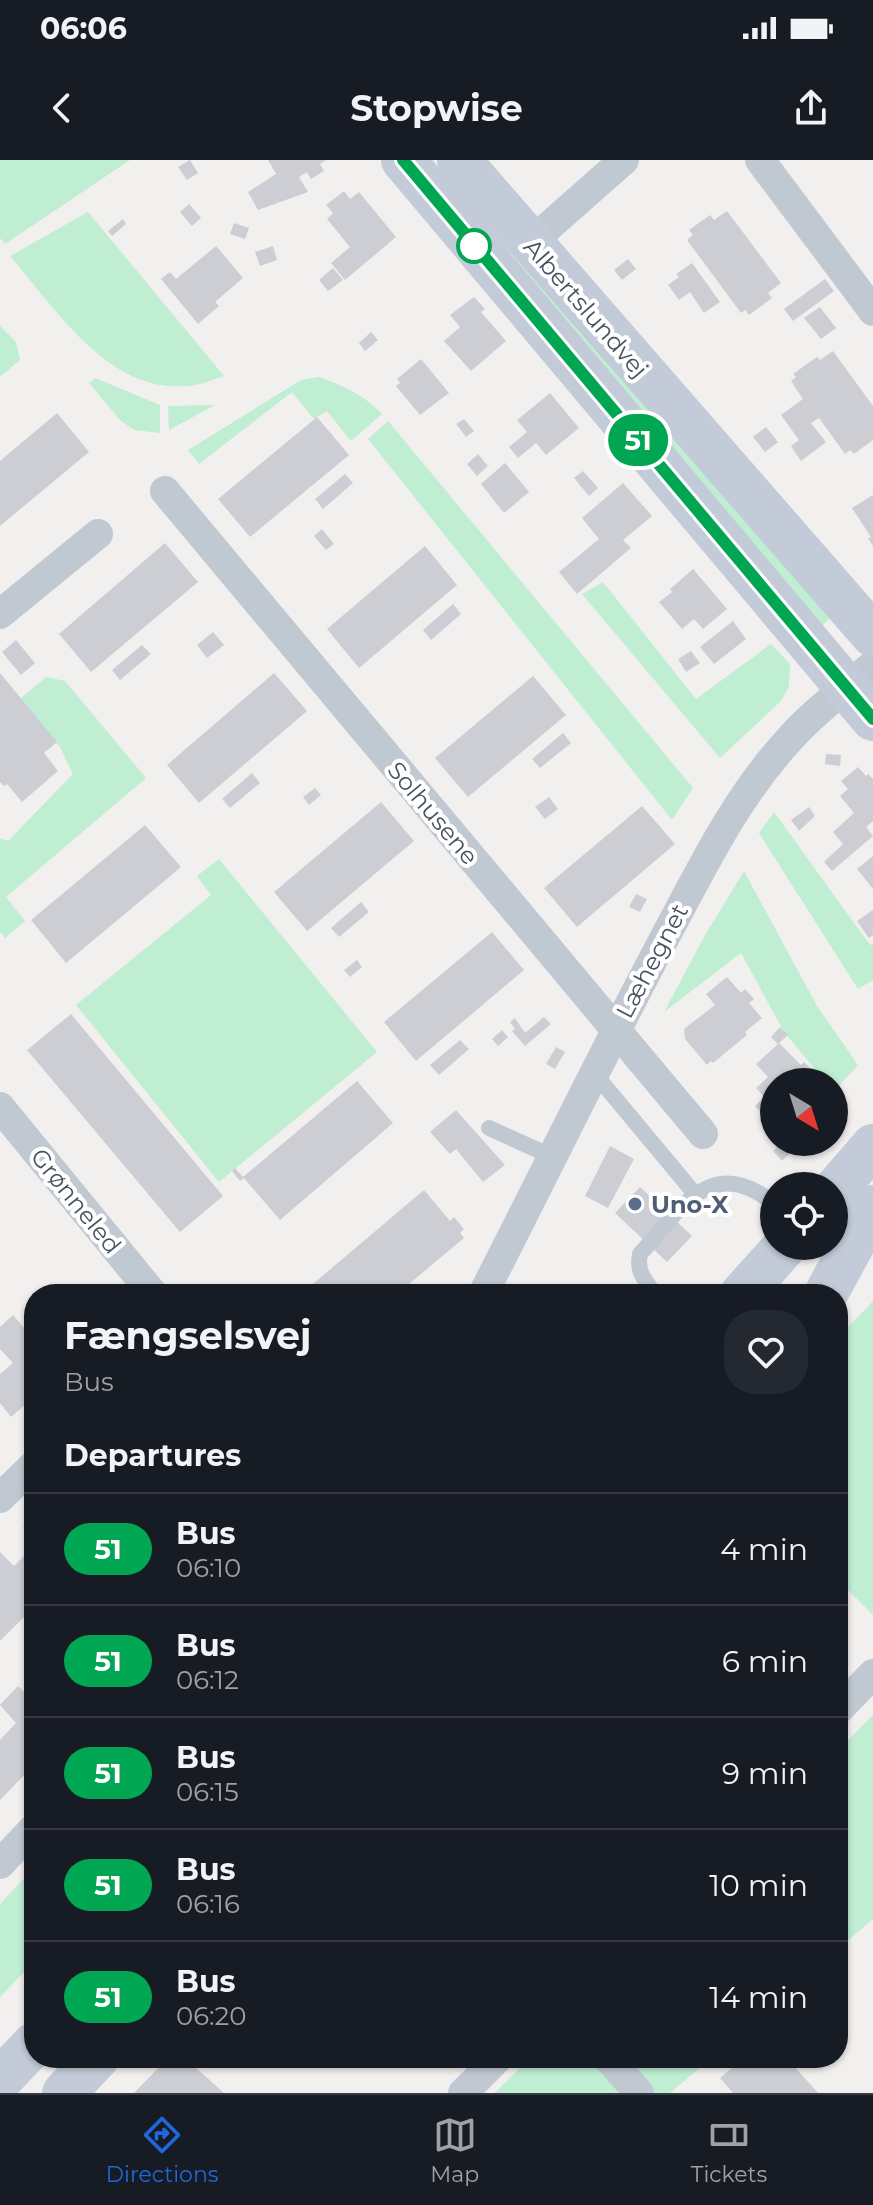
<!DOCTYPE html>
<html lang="en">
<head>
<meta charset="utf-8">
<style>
	body { margin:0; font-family:Montserrat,sans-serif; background:#242831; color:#f1f3f6; height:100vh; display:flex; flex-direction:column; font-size:30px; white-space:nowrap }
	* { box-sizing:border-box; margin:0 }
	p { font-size:26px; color:#9ea1a6 }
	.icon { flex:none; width:44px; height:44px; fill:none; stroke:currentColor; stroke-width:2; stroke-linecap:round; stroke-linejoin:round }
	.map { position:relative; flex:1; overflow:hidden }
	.details { position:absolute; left:24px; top:1124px; width:824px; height:784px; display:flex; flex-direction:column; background:#171b24; border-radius:32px; box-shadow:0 2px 6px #0004 }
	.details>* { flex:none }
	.badge { padding:0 16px; border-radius:26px; font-size:28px; line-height:52px }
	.needle { width:52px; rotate:142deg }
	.controls { position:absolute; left:760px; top:908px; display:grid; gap:16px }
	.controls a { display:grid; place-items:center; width:88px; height:88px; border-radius:50%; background:#171b24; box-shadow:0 2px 6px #0004; font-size:40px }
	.map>.badge { position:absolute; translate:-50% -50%; box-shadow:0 0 0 4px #fff }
	h2 { padding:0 40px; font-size:30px; line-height:72px }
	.round { display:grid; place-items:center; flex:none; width:84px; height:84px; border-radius:32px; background:#242831 }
	.overview { display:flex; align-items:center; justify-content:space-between; height:136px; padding:0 40px }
	h1 { font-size:38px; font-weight:700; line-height:60px }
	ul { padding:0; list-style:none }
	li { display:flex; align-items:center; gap:24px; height:112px; padding:0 40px; border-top:2px solid #363941 }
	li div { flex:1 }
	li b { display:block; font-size:30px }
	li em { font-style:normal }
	li .badge { min-width:88px; font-weight:700; text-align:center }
	.status { display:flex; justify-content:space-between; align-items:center; height:56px; padding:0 40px; background:#171b24; direction:ltr }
	.status svg { height:22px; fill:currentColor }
	header { display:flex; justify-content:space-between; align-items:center; height:104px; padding:0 40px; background:#171b24; font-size:36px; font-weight:700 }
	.dock { display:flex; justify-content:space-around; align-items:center; height:112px; border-top:2px solid #363941; background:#171b24; font-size:22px; color:#9ea1a6 }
	.dock a { display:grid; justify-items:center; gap:4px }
	.dock .current { color:#1f68dc }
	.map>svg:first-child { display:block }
	.green { fill:#bfeed3 }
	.building { fill:#ccced4 }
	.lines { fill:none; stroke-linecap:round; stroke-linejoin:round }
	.lane { stroke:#c0c9d1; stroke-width:16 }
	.street { stroke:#c0c9d1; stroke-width:30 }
	.secondary { stroke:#c2cbd7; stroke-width:44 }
	.line-casing { stroke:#fff; stroke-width:18 }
	.line { stroke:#00a651; stroke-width:12 }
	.stop-dot { fill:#fff; stroke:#00a651; stroke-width:4 }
	.service-dot { fill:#5c6f8a; stroke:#fff; stroke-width:3 }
	.labels { text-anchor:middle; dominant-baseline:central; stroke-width:8; stroke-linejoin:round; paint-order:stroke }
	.street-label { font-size:24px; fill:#48515c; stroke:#fff }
	.service-label { font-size:24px; font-weight:bold; fill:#4e5e75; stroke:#fff; text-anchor:start }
</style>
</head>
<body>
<div class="status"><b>06:06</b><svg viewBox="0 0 49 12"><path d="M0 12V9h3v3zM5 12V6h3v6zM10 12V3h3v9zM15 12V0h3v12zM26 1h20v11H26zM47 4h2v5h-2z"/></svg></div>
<header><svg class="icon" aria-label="back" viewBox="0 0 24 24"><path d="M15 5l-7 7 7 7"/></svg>Stopwise<svg class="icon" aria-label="share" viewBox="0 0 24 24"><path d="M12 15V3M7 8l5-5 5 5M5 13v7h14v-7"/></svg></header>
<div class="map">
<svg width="873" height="1933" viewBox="0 0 873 1933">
	<rect width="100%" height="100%" fill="#f2efef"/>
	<path class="green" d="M0,0H130L5,84L0,78Z
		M425,0H433L836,453L819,468Z
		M88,52L224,216C214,219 204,224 194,225C112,239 56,149 10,96Z
		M0,166L16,182L20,200L0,217Z
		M319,217C344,226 364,235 382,254L351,281L327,251L314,259L292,232L199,304L188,290L301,220Z
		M95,218L160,245V273L134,270L120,260L89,223Z
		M215,245L169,270L168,246Z
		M388,261L693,628L672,660L368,279Z
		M603,422L696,539L771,484L790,504L789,526L781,541L720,598L582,434Z
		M46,517L65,521L146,618L6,737L25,761L5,778L0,772V678L8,681L73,614L60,587L19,540Z
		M774,652L870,785L873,784V820L858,829L759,673Z
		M219,699L377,892L219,1022L76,845L211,735L197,716Z
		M744,711L817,846L858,905L834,931V922H826L784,872L741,793L664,852L704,777Z
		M873,1141V1455L838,1420V1178Z
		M873,1555V1759L838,1789V1590Z
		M34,1708V1802L0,1837V1744Z
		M530,1898H711L670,1933H495Z"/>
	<path class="building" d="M190,0L198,13L187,20L178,7Z
		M268,0H326L320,4L324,11L311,19L307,12L299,17L308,32L258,50L248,32L276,14Z
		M344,31L350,39L359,32L396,77L345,120L331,103L350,87L327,59L333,53L326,45Z
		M189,44L201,58L192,66L180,52Z
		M727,51L781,123L768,133L772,138L749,155L745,150L741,153L687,80L693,75L689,70L710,55L714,60Z
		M123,59L126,64L112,76L108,71Z
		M234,63L249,68L245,79L230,74Z
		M216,86L243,118L215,142L219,146L198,164L161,119L170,112L176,119Z
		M273,86L277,100L260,106L255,92Z
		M628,99L636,109L622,120L614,110Z
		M692,103L720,142L704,153L690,132L679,140L668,125L679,117L676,114Z
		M333,108L343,120L328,131L319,120Z
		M825,119L834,131L793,161L784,149Z
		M474,137L485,149L481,152L506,181L471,211L444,181L460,167L450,155Z
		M820,147L836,168L821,179L804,158Z
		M371,172L378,180L365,191L359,183Z
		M833,191L873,246V280L854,294L850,290L845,294L819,258L811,263L826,282L801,301L791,286L799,280L781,255L803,239L791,221L796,217L793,214L817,197L820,200Z
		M421,199L449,233L420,255L396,226L400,223L397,219Z
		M550,233L579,268L546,295L536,283L518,298L509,287L527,272L517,260Z
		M57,253L89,292L0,366V301Z
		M317,257L349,295L250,377L218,339Z
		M464,259L474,271L466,277L456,264Z
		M766,267L778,282L765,292L753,277Z
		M478,294L488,306L477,316L467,304Z
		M505,303L529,332L504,353L481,324Z
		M583,311L598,328L589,336L574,318Z
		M345,314L353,323L323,349L315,339Z
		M623,323L652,356L623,380L631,388L577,434L559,412L599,379L582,358Z
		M873,335V386L868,378L871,377L852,348Z
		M322,369L334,384L326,390L314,376Z
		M165,383L198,422L91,512L59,474Z
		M425,386L457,425L359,508L327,469Z
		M693,409L727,449L703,469L694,459L682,469L659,442L672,432L670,429Z
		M453,444L461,454L431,480L423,470Z
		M733,461L746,479L714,504L700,487Z
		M213,472L224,485L207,498L197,485Z
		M16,480L35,503L21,515L2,492Z
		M142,485L151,494L120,520L112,510Z
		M691,491L700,503L686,512L678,499Z
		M0,513L57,582L44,593L58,611L22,642L7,624L4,626L0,622Z
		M274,513L307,551L199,643L167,605Z
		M533,516L566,555L468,637L435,598Z
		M563,573L571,583L540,608L532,599Z
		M826,594L841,595L840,606L825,604Z
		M858,607L866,616L868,614L873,619V661L866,667L873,676L832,711L824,702L843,684L833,672L854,653L840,636L848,629L841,621Z
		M252,613L260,623L230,648L222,639Z
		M315,628L321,635L309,645L303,637Z
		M549,637L558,649L545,659L535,647Z
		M381,642L414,681L307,771L274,732Z
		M642,646L675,684L577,767L544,728Z
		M809,647L815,656L799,671L791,660Z
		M145,665L181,707L66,803L31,760Z
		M873,696V729L857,709Z
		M636,734L647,739L640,752L629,747Z
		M361,742L369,752L339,777L331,768Z
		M873,750V775L869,778L857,761Z
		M492,772L524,810L416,901L384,862Z
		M357,800L362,807L350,817L344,810Z
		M727,817L741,833L745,829L754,839L749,843L762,858L745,872L747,875L713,903L711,901L707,905L685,879L684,869L715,845L706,834Z
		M71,854L223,1036L180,1072L27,890Z
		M544,857L551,864L525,886L512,871L515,869L510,862L515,858L525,873Z
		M780,867L788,875L779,883L801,905L804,902L812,910L809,913L817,922H774V966L755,946L764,937L756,928L768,917L756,904L778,884L771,877Z
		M502,870L508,877L498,886L492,879Z
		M460,880L469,889L439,915L430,905Z
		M556,887L565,892L555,909L546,904Z
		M357,921L393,963L280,1060L244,1018L240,1021L232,1011L235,1008L243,1017Z
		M456,950L505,1005L483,1022L456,989L450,994L430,972Z
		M783,982H795L798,985L782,1001L773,991Z
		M610,986L634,999L608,1048L585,1036Z
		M640,1027L692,1076L667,1102L615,1053Z
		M424,1030L450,1061L454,1057L464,1069L460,1073L464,1078L397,1134H301Z
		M13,1155L25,1169L34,1161V1227L32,1225L29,1228L34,1237L11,1257L0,1243V1214L13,1203L0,1189V1167Z
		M34,1356V1378L23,1367Z
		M34,1386V1447L0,1481V1392L14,1406Z
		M18,1526L34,1541V1605L0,1640V1580L16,1563L0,1545Z
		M168,1898H185L224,1933H134Z
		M744,1898H787L818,1933H733L720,1918Z"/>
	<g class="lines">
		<path class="lane" d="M595,914L695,1034
			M489,968L553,997
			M655,1134C645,1120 636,1112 640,1094C680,1050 711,992 774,1044"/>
		<path class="street" d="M760,0L873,151
			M530,83L624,0
			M165,331L703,974
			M0,454L98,374
			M0,947L153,1134
			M483,1134C544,1015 602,895 665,777C701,710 735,639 787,582C812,553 844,530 873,505
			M0,1338L34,1305
			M838,1550L873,1514
			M0,1704L34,1668
			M608,1898L639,1933
			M463,1933L498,1898"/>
		<path class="secondary" d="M403,0L873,559
			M459,0L873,475
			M834,1031L873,986
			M828,1130L873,1047
			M742,1134L785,1086
			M0,1920L34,1884
			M64,1933L97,1898"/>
	</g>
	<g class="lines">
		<g class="line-casing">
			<path id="line" d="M403,0L873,559"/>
		</g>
		<use href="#line" class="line"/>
	</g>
	<circle class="stop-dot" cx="474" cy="86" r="16"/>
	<circle class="service-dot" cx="635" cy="1044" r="8"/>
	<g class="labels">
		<g class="street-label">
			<text transform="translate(586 148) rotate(49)">Albertslundvej</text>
			<text transform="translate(433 653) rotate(50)">Solhusene</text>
			<text transform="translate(652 801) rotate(-62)">Læhegnet</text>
			<text transform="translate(76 1041) rotate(51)">Grønneled</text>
		</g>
		<g class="service-label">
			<text x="651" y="1044">Uno-X</text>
		</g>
	</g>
</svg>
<div class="controls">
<a><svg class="needle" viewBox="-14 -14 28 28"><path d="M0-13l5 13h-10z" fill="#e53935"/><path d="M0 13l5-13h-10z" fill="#9ea1a6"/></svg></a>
<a><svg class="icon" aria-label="locate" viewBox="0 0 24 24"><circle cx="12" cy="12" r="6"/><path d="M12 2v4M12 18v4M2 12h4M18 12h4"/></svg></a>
</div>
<b class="badge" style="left:638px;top:280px;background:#00a651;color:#fff">51</b>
<section class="details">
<div class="overview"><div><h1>Fængselsvej</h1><p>Bus</p></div><a class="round"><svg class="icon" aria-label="heart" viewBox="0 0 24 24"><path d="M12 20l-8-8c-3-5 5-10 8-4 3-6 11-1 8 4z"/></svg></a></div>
<h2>Departures</h2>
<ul>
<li><span class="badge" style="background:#00a651;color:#fff">51</span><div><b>Bus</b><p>06:10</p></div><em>4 min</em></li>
<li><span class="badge" style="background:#00a651;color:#fff">51</span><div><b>Bus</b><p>06:12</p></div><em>6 min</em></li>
<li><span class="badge" style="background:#00a651;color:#fff">51</span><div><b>Bus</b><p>06:15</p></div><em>9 min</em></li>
<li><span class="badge" style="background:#00a651;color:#fff">51</span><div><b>Bus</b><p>06:16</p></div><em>10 min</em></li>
<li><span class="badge" style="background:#00a651;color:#fff">51</span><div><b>Bus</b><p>06:20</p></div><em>14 min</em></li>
</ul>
</section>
</div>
<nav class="dock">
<a class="current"><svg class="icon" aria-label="directions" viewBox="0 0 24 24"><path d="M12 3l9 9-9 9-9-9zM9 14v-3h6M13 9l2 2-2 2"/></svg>Directions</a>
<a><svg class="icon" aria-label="map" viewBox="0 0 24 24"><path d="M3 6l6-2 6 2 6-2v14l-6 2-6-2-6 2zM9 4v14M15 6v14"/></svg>Map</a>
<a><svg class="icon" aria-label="tickets" viewBox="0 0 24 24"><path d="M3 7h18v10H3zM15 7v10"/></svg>Tickets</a>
</nav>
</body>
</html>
